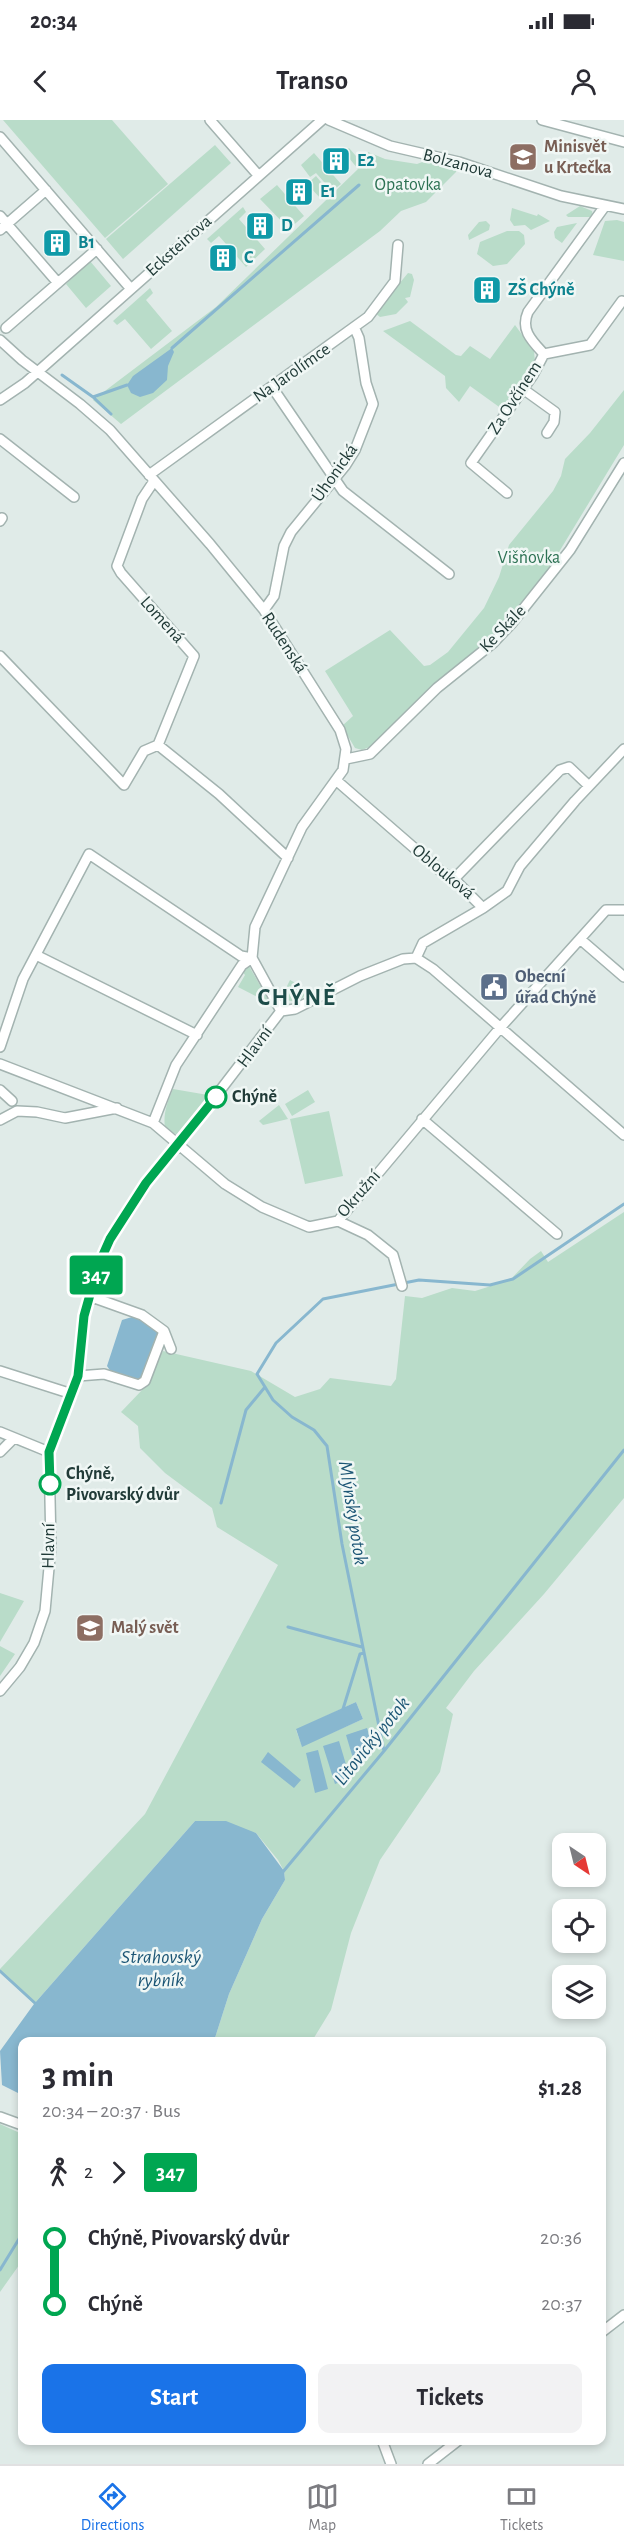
<!DOCTYPE html>
<html lang="en">
<head>
<meta charset="utf-8">
<style>
	body { margin:0; font-family:"Alegreya Sans",sans-serif; background:#f2f2f3; color:#2b2b33; height:100vh; display:flex; flex-direction:column; font-size:22px; white-space:nowrap }
	* { box-sizing:border-box; margin:0 }
	p { font-size:20px; color:#7c7c81 }
	.icon { flex:none; width:33px; height:33px; fill:none; stroke:currentColor; stroke-width:2; stroke-linecap:round; stroke-linejoin:round }
	.map { position:relative; flex:1; overflow:hidden }
	.drawer { position:absolute; left:18px; top:1917px; width:588px; height:408px; display:flex; flex-direction:column; background:#fff; border-radius:12px; box-shadow:0 3px 9px #0003 }
	.drawer>* { flex:none }
	.badge { padding:0 12px; border-radius:4px; font-size:21px; line-height:39px }
	.needle { width:39px; rotate:145deg }
	.tools { position:absolute; left:552px; top:1713px; display:grid; gap:12px }
	.tools a { display:grid; place-items:center; width:54px; height:54px; border-radius:12px; background:#fff; box-shadow:0 3px 9px #0003; font-size:30px }
	.map>.badge { position:absolute; translate:-50% -50%; box-shadow:0 0 0 3px #fff }
	.legs { display:flex; align-items:center; gap:9px; height:66px; padding:0 24px; font-size:20px }
	.legs p { margin-inline-start:auto }
	.summary { display:flex; align-items:center; justify-content:space-between; height:102px; padding:0 24px }
	h1 { font-size:33px; font-weight:700; line-height:45px }
	.button { display:flex; gap:12px; margin-top:auto; padding:12px 24px }
	.button a { flex:1; height:69px; border-radius:12px; background:#1a73e8; color:#fff; font-size:24px; font-weight:700; line-height:69px; text-align:center }
	.button a+a { background:#f2f2f3; color:#2b2b33 }
	ul { padding:0 24px; list-style:none }
	li { display:flex; align-items:center; gap:21px; height:66px; font-size:22px }
	li i { display:grid; place-items:center; width:9px; height:100%; margin:0 8px; background:currentColor }
	li i::after { content:''; width:15px; height:15px; margin:-8px; border:4px solid; border-radius:50%; background:#fff }
	li p { margin-inline-start:auto }
	li:first-child i { background:linear-gradient(#0000 50%,currentColor 0) }
	li:last-child i { background:linear-gradient(currentColor 50%,#0000 0) }
	.status { display:flex; justify-content:space-between; align-items:center; height:42px; padding:0 30px; background:#fff; direction:ltr }
	.status svg { height:16px; fill:currentColor }
	header { display:flex; justify-content:space-between; align-items:center; height:78px; padding:0 24px; background:#fff; font-size:27px; font-weight:700 }
	.tabs { display:flex; justify-content:space-around; align-items:center; height:84px; border-top:2px solid #e1e1e2; background:#fff; font-size:16px; color:#7c7c81 }
	.tabs a { display:grid; justify-items:center; gap:3px }
	.tabs .active { color:#1a73e8 }
	.map>svg:first-child { display:block }
	.green { fill:#b9dcc9; fill-rule:evenodd }
	.water { fill:#88b7cf }
	.lines { fill:none; stroke-linecap:round; stroke-linejoin:round }
	.stream { stroke:#88b7cf; stroke-width:3 }
	.minor-casing { stroke:#a3b3b0; stroke-width:12 }
	.minor { stroke:#fff; stroke-width:9 }
	.line-1-casing { stroke:#fff; stroke-width:14 }
	.line-1 { stroke:#00a651; stroke-width:9 }
	.stop-1-dot { fill:#fff; stroke:#00a651; stroke-width:3 }
	.labels { text-anchor:middle; dominant-baseline:central; stroke-width:5; stroke-linejoin:round; paint-order:stroke }
	.education-label { font-size:18px; font-weight:bold; fill:#785e54; stroke:#f0f7f5; text-anchor:start }
	.culture-label { font-size:18px; font-weight:bold; fill:#0d838f; stroke:#f0f7f5; text-anchor:start }
	.street-label { font-size:18px; fill:#213b38; stroke:#f0f7f5 }
	.park-label { font-size:18px; fill:#2c7153; stroke:#f0f7f5 }
	.service-label { font-size:18px; font-weight:bold; fill:#4e5e75; stroke:#f0f7f5; text-anchor:start }
	.stop-label { font-size:18px; font-weight:bold; fill:#213b38; stroke:#f0f7f5; text-anchor:start }
	.water-label { font-size:20px; font-style:italic; fill:#1c5675; stroke:#f0f7f5 }
	.district-label { font-size:24px; font-weight:bold; letter-spacing:1.5px; fill:#1d4c49; stroke:#f0f7f5 }
</style>
</head>
<body>
<div class="status"><b>20:34</b><svg viewBox="0 0 49 12"><path d="M0 12V9h3v3zM5 12V6h3v6zM10 12V3h3v9zM15 12V0h3v12zM26 1h20v11H26zM47 4h2v5h-2z"/></svg></div>
<header><svg class="icon" aria-label="back" viewBox="0 0 24 24"><path d="M15 5l-7 7 7 7"/></svg>Transo<svg class="icon" aria-label="person" viewBox="0 0 24 24"><circle cx="12" cy="8" r="4"/><path d="M4 21q1-7 8-7t8 7"/></svg></header>
<div class="map">
<svg width="624" height="2344" viewBox="0 0 624 2344">
	<rect width="100%" height="100%" fill="#e0ebe8"/>
	<path class="green" d="M3,0H112L168,64L105,118Z
		M215,25L231,43L123,139L106,119Z
		M349,28L363,44L368,32L385,39L417,44L425,41L458,50L426,82L401,91L380,111L121,304L93,280L216,187L358,49L344,32Z
		M314,33L341,64L332,71L316,53L310,57L301,45Z
		M316,56L330,73L322,80L307,64Z
		M277,65L304,96L289,109L260,79Z
		M580,86L592,91L593,97H568L566,95Z
		M243,87L246,92L239,99L265,129L246,147L219,116L211,123L207,119Z
		M512,88L537,96L538,94L550,101L531,110L525,105L514,106L510,100Z
		M617,100L624,102V141L593,135L605,101Z
		M486,101L490,105L489,110L469,120L468,115L479,102Z
		M577,103L562,123L555,118L554,112L557,107Z
		M507,111H519L524,115L525,124L507,144L493,146L477,134L480,122Z
		M90,141L111,166L86,188L66,164Z
		M408,153L412,154L414,160L410,177L405,178L408,182L396,194L380,197L375,193Z
		M150,168L153,173L146,180L172,211L151,229L125,199L117,205L113,201Z
		M410,201L456,235L461,236L470,226L490,239L515,205L534,231L535,242L502,289L470,266L459,282L446,268L445,256L383,211Z
		M624,270V325L545,455L489,522L372,626L362,630L355,628L342,606L353,596L325,551L390,510L424,546L430,545L448,532L484,488L499,457L509,425L553,371L561,356L565,339L590,313Z
		M249,846L274,890L267,882L238,867L245,855L242,851Z
		M290,860L309,870L299,882L284,880L282,876Z
		M173,969L208,975L178,1015L165,1009C163,993 167,983 173,969Z
		M308,970L315,982L292,996L285,984Z
		M279,985L288,999L263,1005L259,1001Z
		M329,991L343,1056L305,1064L290,999Z
		M624,1092V1378L544,1474L474,1551L446,1588L453,1594L440,1652L380,1740L351,1813L331,1890L312,1921H214L229,1874L262,1799L285,1760L284,1751L278,1740L256,1713L195,1701L34,1884L0,1852V1849L145,1694L278,1445L217,1407L212,1388L165,1353L140,1328L138,1306L121,1292L143,1269L163,1231L251,1251L295,1277L320,1269L330,1258L391,1266L396,1259L405,1176L422,1178L452,1168L475,1171L510,1160L530,1139L541,1131L548,1142ZM356,1582L363,1599L302,1626L296,1610Z
		M0,1473L24,1481L0,1522Z
		M0,1526L15,1534L0,1556Z
		M0,2004L22,2014V2141L0,2172Z"/>
	<path class="water" d="M172,228L174,232L168,246L167,260L153,273L140,277L131,273L127,265L133,256Z
		M132,1197L151,1204L157,1210V1217L141,1258L134,1261L111,1252L107,1246L122,1200Z
		M356,1582L363,1599L302,1627L296,1609Z
		M367,1608L373,1628L355,1645L346,1615Z
		M339,1621L350,1658L335,1664L323,1626Z
		M318,1630L328,1669L315,1673L306,1633Z
		M268,1632L301,1660L294,1668L261,1642Z
		M195,1701H226L256,1713L284,1751L285,1760L262,1799L229,1874L214,1921L22,1922V1975L2,1965L0,1931L34,1884Z"/>
	<g class="lines">
		<path class="stream" d="M172,228L359,65
			M62,255L93,277L111,294
			M93,277L127,265
			M221,1383L246,1290L265,1267
			M288,1507L362,1527
			M343,1589L360,1534L364,1533
			M384,1631L342,1424L327,1326L314,1310L292,1297L273,1280L257,1254L276,1223L323,1179L419,1160L490,1165L513,1159L624,1084
			M282,1753L384,1631L624,1330
			M0,1851L36,1884
			M0,2150L22,2114"/>
		<g class="minor-casing">
			<path id="minor" d="M210,0L258,55
				M329,0L390,26L459,42L561,76L624,89
				M542,0L624,22
				M0,17L131,169
				M0,96L58,163
				M0,110L46,70
				M6,208L97,129
				M0,220L22,240L80,284L110,310L210,424L264,490L340,610L346,629L343,650L302,707L255,807L252,838L281,891
				M544,234L590,225L622,181
				M272,267L343,371L449,454
				M523,269L555,292L554,302L547,313
				M0,280L25,263L322,0
				M0,319L74,377
				M149,355L368,197L395,161L398,125
				M507,373L471,343L533,255L544,234C532,221 520,210 528,192L605,86
				M0,401L2,398
				M264,490L274,476L284,426L291,412L345,346L355,330L373,284L366,263L359,218L355,209
				M0,536L124,665L144,631L158,625L194,536L121,453L117,446L142,379L154,361
				M158,625L219,674L288,738
				M346,639L370,634L437,568L493,523L512,503L570,430L624,343
				M337,661L443,753L454,759L483,788L423,823L416,838
				M454,759L560,650L569,647L589,666
				M483,788L507,771L520,746L575,681L624,629
				M580,819L624,857
				M36,835L197,915
				M252,838L242,845L176,945L153,1003L225,1064L262,1087L309,1107L338,1101L500,908L606,790H624
				M281,891L295,889L360,856L403,839L416,838L433,849L624,1015
				M0,927L23,859L89,734L241,836L252,838
				M0,944L153,1003
				M0,970L12,981
				M422,999L557,1114
				M0,1000L17,991L37,992L65,998L117,988
				M338,1101L368,1115L393,1135L402,1166
				M89,1176L142,1195L164,1211L171,1229
				M0,1251L72,1274
				M78,1256L104,1254L139,1265L145,1261L164,1211
				M0,1312L49,1332
				M0,1332L14,1318
				M0,1571L20,1547L34,1523L45,1491L51,1426L49,1332L78,1256L84,1196L98,1146L110,1119L146,1063L179,1024L281,891
				M0,1997L22,2005
				M602,2212L624,2195
				M382,2320L391,2344
				M428,2344L459,2320"/>
		</g>
		<use href="#minor" class="minor"/>
	</g>
	<g class="lines">
		<g class="line-1-casing">
			<path id="line-1" d="M50,1364L49,1332L78,1256L84,1196L98,1146L110,1119L146,1063L216,977"/>
		</g>
		<use href="#line-1" class="line-1"/>
	</g>
	<defs>
		<g id="school-square" transform="scale(1.5)"><rect x="-9" y="-9" width="18" height="18" rx="4" fill="#8d6e63" stroke="#f0f7f5"/><path d="M0-5L7-2L0 1L-7-2ZM-4 1L0 2.5L4 1V4Q0 6-4 4Z" fill="#fff"/></g>
		<g id="building-square" transform="scale(1.5)"><rect x="-9" y="-9" width="18" height="18" rx="4" fill="#0f9aa8" stroke="#f0f7f5"/><path d="M-4-6H4V6H1V3H-1V6H-4ZM-2.5-4.3h1.7v1.8h-1.7ZM.8-4.3h1.7v1.8H.8ZM-2.5-1h1.7V.8h-1.7ZM.8-1h1.7V.8H.8Z" fill="#fff"/></g>
		<g id="civic-square" transform="scale(1.5)"><rect x="-9" y="-9" width="18" height="18" rx="4" fill="#5c6f8a" stroke="#f0f7f5"/><path d="M-.6-6.5H3V-4.5H.6V-3L4-1V1h2V6H-6V1h2V-1L-.6-3ZM-1.2 2.5V6h2.4V2.5Z" fill="#fff"/></g>
	</defs>
	<g fill-rule="evenodd">
		<use href="#school-square" x="523" y="37"/>
		<use href="#building-square" x="336" y="41"/>
		<use href="#building-square" x="299" y="72"/>
		<use href="#building-square" x="260" y="106"/>
		<use href="#building-square" x="57" y="123"/>
		<use href="#building-square" x="223" y="138"/>
		<use href="#building-square" x="487" y="170"/>
		<use href="#civic-square" x="494" y="867"/>
		<use href="#school-square" x="90" y="1508"/>
	</g>
	<g class="stop-1-dot">
		<circle cx="216" cy="977" r="10"/>
		<circle cx="50" cy="1364" r="10"/>
	</g>
	<g class="labels">
		<g class="education-label">
			<text x="544" y="27">Minisvět<tspan x="544" dy="21">u Krtečka</tspan></text>
			<text x="111" y="1508">Malý svět</text>
		</g>
		<g class="culture-label">
			<text x="357" y="41">E2</text>
			<text x="320" y="72">E1</text>
			<text x="281" y="106">D</text>
			<text x="78" y="123">B1</text>
			<text x="244" y="138">C</text>
			<text x="508" y="170">ZŠ Chýně</text>
		</g>
		<g class="street-label">
			<text transform="translate(458 44) rotate(15)">Bolzanova</text>
			<text transform="translate(179 126) rotate(-42)">Ecksteinova</text>
			<text transform="translate(292 253) rotate(-35)">Na Jarolímce</text>
			<text transform="translate(515 278) rotate(-57)">Za Ovčínem</text>
			<text transform="translate(335 353) rotate(-55)">Úhonická</text>
			<text transform="translate(162 500) rotate(48)">Lomená</text>
			<text transform="translate(503 509) rotate(-46)">Ke Skále</text>
			<text transform="translate(284 523) rotate(57)">Rudenská</text>
			<text transform="translate(443 752) rotate(40)">Oblouková</text>
			<text transform="translate(255 927) rotate(-53)">Hlavní</text>
			<text transform="translate(359 1074) rotate(-49)">Okružní</text>
			<text transform="translate(49 1426) rotate(-89)">Hlavní</text>
		</g>
		<g class="park-label">
			<text x="408" y="65">Opatovka</text>
			<text x="529" y="438">Višňovka</text>
		</g>
		<g class="service-label">
			<text x="515" y="857">Obecní<tspan x="515" dy="21">úřad Chýně</tspan></text>
		</g>
		<g class="stop-label">
			<text x="232" y="977">Chýně</text>
			<text x="66" y="1354">Chýně,<tspan x="66" dy="21">Pivovarský dvůr</tspan></text>
		</g>
		<g class="water-label">
			<text transform="translate(353 1393) rotate(81)">Mlýnský potok</text>
			<text transform="translate(372 1621) rotate(-51)">Litovický potok</text>
			<text x="161" y="1837">Strahovský<tspan x="161" dy="23">rybník</tspan></text>
		</g>
		<g class="district-label">
			<text x="297" y="878">CHÝNĚ</text>
		</g>
	</g>
</svg>
<div class="tools">
<a><svg class="needle" viewBox="-14 -14 28 28"><path d="M0-13l5 13h-10z" fill="#e53935"/><path d="M0 13l5-13h-10z" fill="#7c7c81"/></svg></a>
<a><svg class="icon" aria-label="locate" viewBox="0 0 24 24"><circle cx="12" cy="12" r="6"/><path d="M12 2v4M12 18v4M2 12h4M18 12h4"/></svg></a>
<a><svg class="icon" aria-label="layers" viewBox="0 0 24 24"><path d="M12 4l9 5-9 5-9-5zM3 14l9 5 9-5"/></svg></a>
</div>
<b class="badge" style="left:96px;top:1155px;background:#00a651;color:#fff">347</b>
<section class="drawer">
<div class="summary"><div><h1>3 min</h1><p>20:34 – 20:37 · Bus</p></div><b>$1.28</b></div>
<div class="legs"><svg class="icon" aria-label="walk" viewBox="0 0 24 24"><circle cx="13" cy="4" r="2"/><path d="M13 8l-2 6 4 7M11 14l-3 7M7 12l3-4h3l4 4"/></svg>2<svg class="icon" aria-label="forward" viewBox="0 0 24 24"><path d="M9 5l7 7-7 7"/></svg><b class="badge" style="background:#00a651;color:#fff">347</b></div>
<ul>
<li><i style="color:#00a651"></i><b>Chýně, Pivovarský dvůr</b><p>20:36</p></li>
<li><i style="color:#00a651"></i><b>Chýně</b><p>20:37</p></li>
</ul>
<div class="button"><a>Start</a><a>Tickets</a></div>
</section>
</div>
<nav class="tabs">
<a class="active"><svg class="icon" aria-label="directions" viewBox="0 0 24 24"><path d="M12 3l9 9-9 9-9-9zM9 14v-3h6M13 9l2 2-2 2"/></svg>Directions</a>
<a><svg class="icon" aria-label="map" viewBox="0 0 24 24"><path d="M3 6l6-2 6 2 6-2v14l-6 2-6-2-6 2zM9 4v14M15 6v14"/></svg>Map</a>
<a><svg class="icon" aria-label="tickets" viewBox="0 0 24 24"><path d="M3 7h18v10H3zM15 7v10"/></svg>Tickets</a>
</nav>
</body>
</html>
